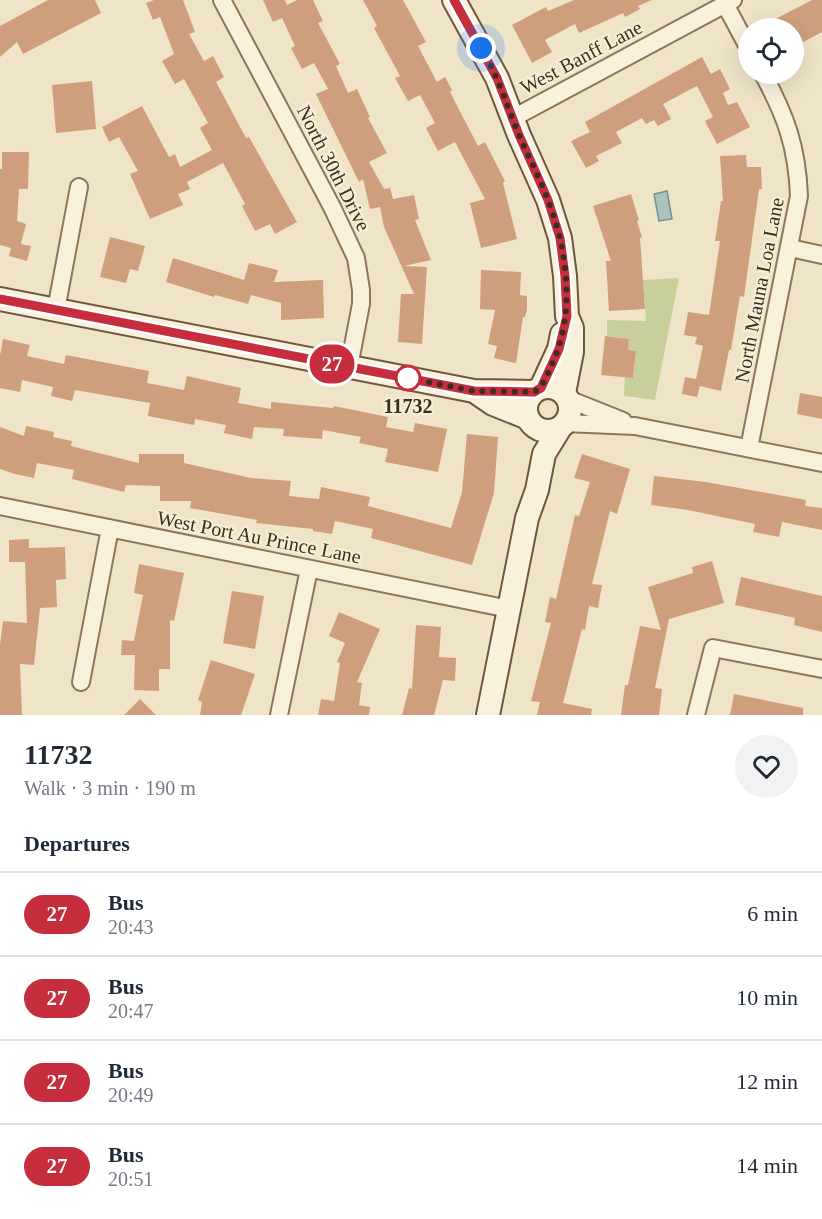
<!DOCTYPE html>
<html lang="en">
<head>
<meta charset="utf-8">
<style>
	body { margin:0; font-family:Georgia,serif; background:#f2f2f3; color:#1f2937; height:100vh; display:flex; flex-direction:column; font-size:22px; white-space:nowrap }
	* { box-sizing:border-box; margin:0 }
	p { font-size:20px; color:#747a83 }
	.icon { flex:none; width:33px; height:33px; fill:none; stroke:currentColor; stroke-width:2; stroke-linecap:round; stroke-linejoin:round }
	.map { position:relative; height:715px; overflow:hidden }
	.drawer { display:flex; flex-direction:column; background:#fff; flex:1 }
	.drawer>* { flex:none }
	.badge { padding:0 12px; border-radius:20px; font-size:21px; line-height:39px }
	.controls { position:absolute; left:738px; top:18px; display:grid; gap:12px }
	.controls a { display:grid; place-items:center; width:66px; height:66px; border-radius:50%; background:#fff; box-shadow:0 6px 24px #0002; font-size:30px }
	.you { position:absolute; width:30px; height:30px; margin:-15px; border:4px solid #fff; border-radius:50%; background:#1a73e8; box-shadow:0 0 0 9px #1a73e833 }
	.map>.badge { position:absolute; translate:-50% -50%; box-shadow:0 0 0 3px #fff }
	h2 { padding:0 24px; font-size:22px; line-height:54px }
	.round { display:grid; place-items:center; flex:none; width:63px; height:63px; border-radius:32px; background:#f2f2f3 }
	.overview { display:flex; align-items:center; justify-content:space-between; height:102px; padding:0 24px }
	h1 { font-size:28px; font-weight:700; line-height:45px }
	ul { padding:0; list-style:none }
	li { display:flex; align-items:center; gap:18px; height:84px; padding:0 24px; border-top:2px solid #e0e1e3 }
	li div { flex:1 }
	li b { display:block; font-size:22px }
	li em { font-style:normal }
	li .badge { min-width:66px; font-weight:700; text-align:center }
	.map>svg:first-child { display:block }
	.green { fill:#c9cf9b }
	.water { fill:#a9c4bc; stroke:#6f938a; stroke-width:1.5 }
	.building { fill:#cf9f7d }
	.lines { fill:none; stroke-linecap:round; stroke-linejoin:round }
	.street-casing { stroke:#8d765c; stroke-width:20 }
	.secondary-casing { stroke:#6f573f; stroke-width:26 }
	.street { stroke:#faf1dc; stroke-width:16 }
	.secondary { stroke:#faf1dc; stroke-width:22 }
	.line-casing { stroke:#fff; stroke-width:14 }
	.line { stroke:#c62d3d; stroke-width:9 }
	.walk { stroke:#3d2e20; stroke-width:6; stroke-dasharray:0 10.8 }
	.stop-dot { fill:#fff; stroke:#c62d3d; stroke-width:3 }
	.labels { text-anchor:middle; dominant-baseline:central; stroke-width:4.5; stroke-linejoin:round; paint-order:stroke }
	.street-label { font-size:20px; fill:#3d2e20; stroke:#f7eed8 }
	.stop-label { font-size:20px; font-weight:bold; fill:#3d2e20; stroke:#f7eed8 }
</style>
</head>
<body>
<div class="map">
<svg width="822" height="715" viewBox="0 0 822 715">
	<rect width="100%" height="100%" fill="#f0e4c8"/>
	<path class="green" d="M679,278L655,400L624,396L625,377L633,378L636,351L628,350L629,339L607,336V320L646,321L643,280Z"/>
	<path class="water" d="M667,191L672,219L659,221L654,194Z"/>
	<path class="building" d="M48,0H95L101,13L23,54L17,42L0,57V26Z
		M154,0H183L195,32L189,34L204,61L213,56L224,77L216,82L246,138L249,137L297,222L275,234L270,224L255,231L242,206L245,204L223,163L187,182L190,189L178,194L183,205L150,219L130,174L138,171L119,137L109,142L102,127L142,106L169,157L175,154L180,167L212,150L200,128L208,123L184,79L175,84L162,61L174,54L160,17L153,20L146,3Z
		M263,0H285L287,5L297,0H313L323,21L318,23L340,64L336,66L348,93L357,89L370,117L368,118L387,153L369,162L384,189L390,188L393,199L414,195L419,219L415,220L431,260L404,266L427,267L422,344L398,342L401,294H414L384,227L380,207L370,209L363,179L359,182L316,94L328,89L314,63L302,69L291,48L295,46L282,18L273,22Z
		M363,0H403L426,42L418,46L437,82L445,77L452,90L450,92L478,146L485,142L505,181L503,183L517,239L481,248L470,203L485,199L455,142L438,151L426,128L435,123L420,95L408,101L395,78L400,76L374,28L377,26Z
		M574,0H652L638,6L640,9L625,17L623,13L579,33L575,24L545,40L552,52L532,63L512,25L546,7L548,11Z
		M812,0H822V32L794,47V28H758Z
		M702,57L711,74L720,69L730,89L723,93L728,105L737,102L750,127L717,144L705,121L713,117L697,86L663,104L671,119L658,126L654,120L646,124L642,118L616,132L622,143L596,156L599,161L586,168L571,141L590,132L585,122Z
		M92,81L96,129L56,133L52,85Z
		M2,152H29L28,189H19L17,221L26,224L21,244L31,246L27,261L9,256L11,248L0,245V169H2Z
		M746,155L747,167H761L762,189H759L744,297L740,296L731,350H729L721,391L700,386L697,397L682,394L685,377L696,379L703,346L695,344L697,337L684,335L688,312L709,315L720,241H715L721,201H723L720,156Z
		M631,194L639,220L637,221L642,237L640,238L645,309L609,311L606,261H611L593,206Z
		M110,237L145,246L138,271L130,269L126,283L100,277Z
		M173,258L244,280L249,263L278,270L274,282L323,280L324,318L281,320V303L251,295L248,304L215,295L214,297L166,282Z
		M481,270L521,272L520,295L527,296V310L525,317H523L516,363L494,358L497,346L488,344L495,310L480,309Z
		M605,336L629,339L628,350L636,351L633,378L601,375Z
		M3,339L30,345L27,356L64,364L66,355L149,371L147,383L184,390L187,376L241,388L238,403L271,409V402L333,408L334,406L388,417L386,427L413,432L415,423L447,429L438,472L385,462L388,449L359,443L361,437L323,430L322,439L283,436L284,429L254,427L252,439L224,433L226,425L195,419L194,425L148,416L150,403L75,390L72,401L51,396L53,387L22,380L20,392L0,388V355Z
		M800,393L822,397V419L797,414Z
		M26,426L54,432L53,437L72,441L71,446L139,463V454H184V463L251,478L291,481L289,496L319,499L321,487L370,497L368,506L451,528L462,492L467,434L498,437L494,493L472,565L371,538L373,529L335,521L332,534L313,531V529L256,523L257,520L190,508L191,501H160V486L126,485L124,492L72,479L74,470L37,463L34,478L15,474L0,469V427L24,436Z
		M582,454L630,469L617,514L610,511L592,584L602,585L598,608L589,606L585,630L582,629L563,703L592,709L591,715H537L540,702L531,701L551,623L545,622L550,597L556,599L575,515L579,516L590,482L574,478Z
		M654,476L706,482L806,500L805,506L822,508V530L782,522L779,537L753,532L755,524L688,510L651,505Z
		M29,539V548L65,547L66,579L56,580L57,607L40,608L34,665L20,664L22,715H0V645L3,621L27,623L25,562H9V540Z
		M712,561L724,603L669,619L655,688L662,689L659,715H621L625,685H628L640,626L661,630L648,587L693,573L692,567Z
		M139,564L184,573L174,621L170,620V669H159V691L134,690L135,655H121L122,640L134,641L143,595L134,593Z
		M741,577L822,596V632L794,625L795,618L735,605Z
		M232,591L264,596L255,649L223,643Z
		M339,612L380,629L357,682L362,683L359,705L370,707L369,715H318L321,699L334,701L340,663L337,662L345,643L329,636Z
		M416,625L441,627L439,657L456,658L455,681L443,680L434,715H402L409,688L412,689Z
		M211,660L255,674L241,715H200L202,702L198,700Z
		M734,694L803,708V715H730Z
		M140,699L156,715H124Z"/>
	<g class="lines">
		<g class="street-casing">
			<path id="street" d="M222,0L332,207L356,258L361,290V304L349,367
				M725,4L748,47
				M513,118L733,0
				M790,248L822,255
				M56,310L79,187
				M568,399L623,421
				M565,423L635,426L822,463
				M749,448L799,196C797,147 786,116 763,74
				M0,506L509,609
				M81,682L110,528
				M279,715L309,569
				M696,715L713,648L822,669"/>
		</g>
		<g class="secondary-casing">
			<path id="secondary" d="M454,0L497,78L519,135L548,200L560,238L565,276L567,316L572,328V352L564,393
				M0,299L474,391L534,392
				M526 409a22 22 0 1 1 44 0a22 22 0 1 1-44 0Z
				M541,388L559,349L562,334
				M474,391L493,404L528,418
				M488,715L527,518L537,490L544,454L560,428"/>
		</g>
		<use href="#street" class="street"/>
		<use href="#secondary" class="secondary"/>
	</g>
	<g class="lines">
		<g class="line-casing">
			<path id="line" d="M0,299L474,391L534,392L541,388L559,349L567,316L565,276L560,238L548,200L519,135L497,78L454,0"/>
		</g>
		<use href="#line" class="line"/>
		<path class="walk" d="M408,378L474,391L534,392C544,386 547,375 551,366C576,315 568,249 547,198C539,176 528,156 519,135C507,106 498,75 481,48"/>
	</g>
	<circle class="stop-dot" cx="408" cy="378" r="12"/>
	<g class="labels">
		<g class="street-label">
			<text transform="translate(581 57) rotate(-28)">West Banff Lane</text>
			<text transform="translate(334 168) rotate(63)">North 30th Drive</text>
			<text transform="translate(759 290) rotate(-79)">North Mauna Loa Lane</text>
			<text transform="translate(259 537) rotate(11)">West Port Au Prince Lane</text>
		</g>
		<g class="stop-label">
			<text x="408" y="406">11732</text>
		</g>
	</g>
</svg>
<div class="controls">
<a><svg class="icon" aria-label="locate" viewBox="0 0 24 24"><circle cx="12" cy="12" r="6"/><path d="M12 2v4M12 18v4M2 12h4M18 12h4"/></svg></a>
</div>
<div class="you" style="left:481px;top:48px"></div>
<b class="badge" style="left:332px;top:364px;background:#c62d3d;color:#fff">27</b>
</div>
<section class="drawer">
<div class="overview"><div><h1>11732</h1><p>Walk · 3 min · 190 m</p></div><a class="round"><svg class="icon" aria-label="heart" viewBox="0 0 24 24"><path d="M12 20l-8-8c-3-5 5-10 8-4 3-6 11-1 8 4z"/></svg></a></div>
<h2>Departures</h2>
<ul>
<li><span class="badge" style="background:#c62d3d;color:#fff">27</span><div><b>Bus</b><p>20:43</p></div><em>6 min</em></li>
<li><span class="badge" style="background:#c62d3d;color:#fff">27</span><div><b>Bus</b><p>20:47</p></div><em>10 min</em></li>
<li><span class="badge" style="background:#c62d3d;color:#fff">27</span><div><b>Bus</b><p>20:49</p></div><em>12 min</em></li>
<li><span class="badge" style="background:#c62d3d;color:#fff">27</span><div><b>Bus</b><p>20:51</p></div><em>14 min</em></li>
</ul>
</section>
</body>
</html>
